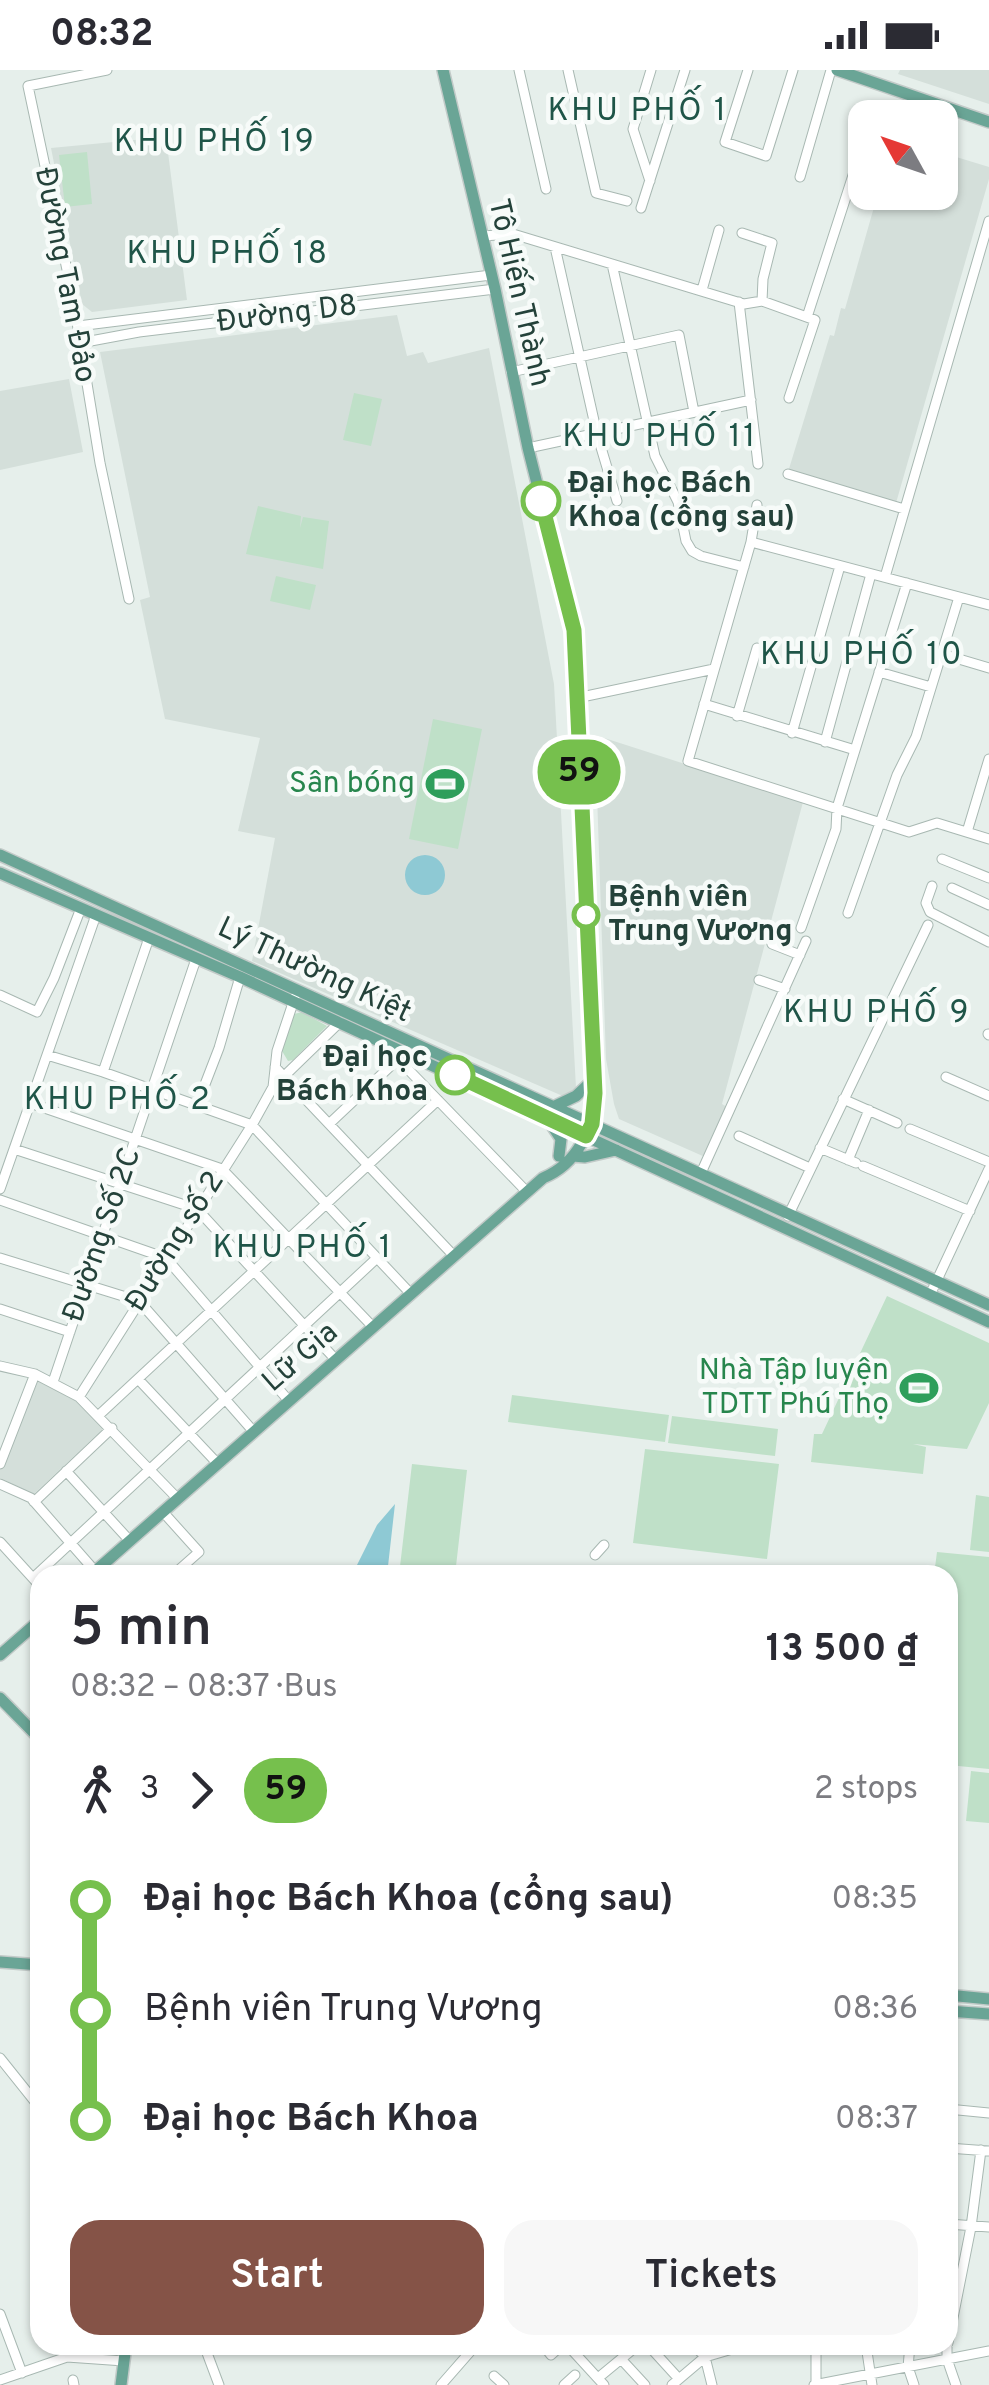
<!DOCTYPE html>
<html lang="en">
<head>
<meta charset="utf-8">
<style>
	body { margin:0; font-family:Overpass,sans-serif; background:#f7f7f7; color:#2b2b33; height:100vh; display:flex; flex-direction:column; font-size:38px; white-space:nowrap }
	* { box-sizing:border-box; margin:0 }
	p { font-size:32px; color:#7c7c81 }
	.icon { flex:none; width:55px; height:55px; fill:none; stroke:currentColor; stroke-width:2; stroke-linecap:round; stroke-linejoin:round }
	.map { position:relative; flex:1; overflow:hidden }
	.drawer { position:absolute; left:30px; top:1495px; width:928px; height:790px; display:flex; flex-direction:column; background:#fff; border-radius:30px; box-shadow:0 2px 8px #0004 }
	.drawer>* { flex:none }
	.badge { padding:0 20px; border-radius:32px; font-size:35px; line-height:65px }
	.needle { width:65px; rotate:310deg }
	.buttons { position:absolute; left:848px; top:30px; display:grid; gap:20px }
	.buttons a { display:grid; place-items:center; width:110px; height:110px; border-radius:20px; background:#fff; box-shadow:0 2px 8px #0004; font-size:50px }
	.map>.badge { position:absolute; translate:-50% -50%; box-shadow:0 0 0 5px #fff }
	.legs { display:flex; align-items:center; gap:15px; height:110px; padding:0 40px; font-size:32px }
	.legs p { margin-inline-start:auto }
	.overview { display:flex; align-items:center; justify-content:space-between; height:170px; padding:0 40px }
	h1 { font-size:55px; font-weight:600; line-height:75px }
	.primary-button { display:flex; gap:20px; margin-top:auto; padding:20px 40px }
	.primary-button a { flex:1; height:115px; border-radius:30px; background:#855347; color:#fff; font-size:40px; font-weight:600; line-height:115px; text-align:center }
	.primary-button a+a { background:#f7f7f7; color:#2b2b33 }
	ul { padding:0 40px; list-style:none }
	li { display:flex; align-items:center; gap:35px; height:110px; font-size:38px }
	li i { display:grid; place-items:center; width:15px; height:100%; margin:0 12px; background:currentColor }
	li i::after { content:''; width:25px; height:25px; margin:-12px; border:8px solid; border-radius:50%; background:#fff }
	li p { margin-inline-start:auto }
	li:first-child i { background:linear-gradient(#0000 50%,currentColor 0) }
	li:last-child i { background:linear-gradient(currentColor 50%,#0000 0) }
	.status { display:flex; justify-content:space-between; align-items:center; height:70px; padding:0 50px; background:#fff; direction:ltr }
	.status svg { height:28px; fill:currentColor }
	.map>svg:first-child { display:block }
	.built { fill:#d4dfda }
	.green { fill:#bfe0c8 }
	.water { fill:#8ec9d4 }
	.lines { fill:none; stroke-linecap:round; stroke-linejoin:round }
	.minor-casing { stroke:#a8b8b2; stroke-width:11 }
	.major-casing { stroke:#c2cac8; stroke-width:14 }
	.minor { stroke:#fff; stroke-width:9 }
	.major { stroke:#6aa596; stroke-width:11 }
	.line-1-casing { stroke:#fff; stroke-width:22 }
	.line-1 { stroke:#76c04d; stroke-width:15 }
	.stop-1-dot { fill:#fff; stroke:#76c04d; stroke-width:5 }
	.labels { text-anchor:middle; dominant-baseline:central; stroke-width:9; stroke-linejoin:round; paint-order:stroke }
	.street-label { font-size:30px; fill:#24423a; stroke:#f7fbf9 }
	.stop-label { font-size:30px; font-weight:bold; fill:#24423a; stroke:#f7fbf9; text-anchor:start }
	.leisure-label { font-size:30px; fill:#27864d; stroke:#f7fbf9; text-anchor:end }
	.neighbourhood-label { font-size:32px; letter-spacing:2.5px; fill:#1f5548; stroke:#f7fbf9 }
</style>
</head>
<body>
<div class="status"><b>08:32</b><svg viewBox="0 0 49 12"><path d="M0 12V9h3v3zM5 12V6h3v6zM10 12V3h3v9zM15 12V0h3v12zM26 1h20v11H26zM47 4h2v5h-2z"/></svg></div>
<div class="map">
<svg width="989" height="2315" viewBox="0 0 989 2315">
	<rect width="100%" height="100%" fill="#e6efeb"/>
	<path class="built" d="M900,0H989V34L898,4Z
		M166,67L187,230L92,242L82,234L51,78Z
		M940,82L989,97V109L896,433L788,402L830,265L834,266L841,238L845,239L878,123L940,122Z
		M397,245L407,286L423,282L428,293L489,278L554,614L576,1018L565,1027L252,891L275,768L238,761L260,668L165,649L140,530L150,527L100,282Z
		M69,309L83,382L0,400V321Z
		M595,665L803,732L722,1034L727,1037L705,1087L619,1049L614,1034L606,989Z
		M38,1311L76,1331L104,1358L34,1424L0,1408V1400Z"/>
	<path class="green" d="M87,82L92,134L65,137L59,85Z
		M354,323L382,329L371,376L343,370Z
		M258,436L301,446L300,458L303,447L329,451L323,499L246,484Z
		M276,506L316,515L310,540L270,531Z
		M433,649L482,659L458,779L409,769Z
		M302,942L327,956L293,990L288,991L282,981L294,944Z
		M887,1226L989,1273V1333L967,1379L913,1374L926,1377L923,1404L811,1392L814,1364H822Z
		M512,1325L669,1345L665,1372L508,1352Z
		M672,1346L778,1359L775,1386L668,1373Z
		M645,1379L779,1394L767,1489L633,1473Z
		M412,1394L467,1400L455,1505H399Z
		M976,1425L989,1427V1482L970,1480Z
		M937,1482L989,1487V1699L948,1695V1505H934Z
		M971,1701L989,1703V1753L966,1751Z"/>
	<path class="water" d="M405 805a20 20 0 1 1 40 0a20 20 0 1 1-40 0Z
		M395,1434L387,1505H352L377,1455Z"/>
	<g class="lines">
		<g class="minor-casing">
			<path id="minor" d="M107,0L28,16L73,228L100,393L129,529
				M519,0L546,119
				M568,0L596,123L627,131
				M748,0L725,72L766,86L793,0
				M800,107L831,0
				M650,111L633,59L651,0
				M641,138L685,0
				M742,163L772,173L763,209L762,231
				M482,166L513,164L744,234L762,231L815,250L789,328
				M555,177L597,364L617,431
				M612,194L655,386L678,432L686,471L692,481L701,486L744,497
				M702,220L719,160
				M739,232L758,394
				M807,247L857,93
				M78,256L491,205
				M80,273L139,262L495,219
				M511,302L679,265L694,342
				M528,378L751,330
				M788,404L904,439
				M757,435L751,472L688,691L909,762L937,753L989,769
				M751,472L989,535
				M885,507L989,151
				M942,584L989,598
				M879,602L931,617
				M577,628L714,599
				M704,634L855,680
				M737,646L757,578
				M792,663L840,496
				M825,672L871,504
				M967,762L989,689
				M942,789L989,808
				M932,816L926,833L930,842L989,872
				M952,818L989,835
				M848,843L897,705L916,667L959,527
				M801,858L836,759L837,738L907,513
				M772,874L800,885
				M759,910L785,919
				M0,925L37,942L54,908L81,838
				M988,964L989,965
				M401,981L398,989L527,1122
				M47,985L103,1002L252,1055L411,1224
				M275,997L454,1186
				M103,1002L149,868
				M946,1007L989,1026
				M273,1017L277,981L295,927
				M843,1029L897,1053
				M30,1033L222,1099L373,1257
				M197,1035L219,978L240,907
				M329,1054L398,989
				M910,1059L989,1092
				M739,1066L810,1098
				M820,1078L856,1093
				M14,1079L197,1139L336,1290
				M848,1090L869,1040
				M863,1096L970,1141
				M701,1103L806,871
				M0,1119L96,845
				M0,1130L166,1188L289,1331
				M788,1146L928,855
				M0,1188L139,1231L254,1362
				M930,1225L989,1099
				M0,1239L70,1262
				M0,1296L35,1304L79,1327L178,1429
				M138,1309L218,1394
				M53,1312L196,889
				M79,1327L252,1055L273,1017L340,952
				M99,1345L438,1030
				M0,1394L35,1304
				M66,1401L130,1471
				M0,1414L31,1428L95,1501
				M34,1432L112,1358
				M163,1442L199,1482L173,1505
				M0,1472L40,1516
				M595,1485L604,1475
				M33,1508L377,1188
				M0,1988L40,2038
				M948,2039L989,2043
				M948,2078L989,2081
				M948,2154L989,2157
				M0,2244L22,2303
				M948,2273L971,2157L981,2080
				M204,2275L219,2315
				M543,2275L551,2285L562,2275L571,2279L604,2315
				M648,2275L679,2309
				M694,2275L705,2287L712,2315
				M816,2275V2315
				M866,2275L872,2315
				M910,2275L908,2297L914,2315
				M947,2275V2289L956,2315
				M67,2287L124,2291
				M621,2289L645,2315
				M494,2306L504,2315
				M598,2308L638,2275
				M0,2310L67,2287L83,2275
				M73,2310L74,2315
				M441,2315L476,2275
				M564,2315L575,2305
				M672,2315L705,2287L746,2275
				M814,2315L989,2281"/>
		</g>
		<g class="major-casing">
			<path id="major" d="M837,0L989,52
				M0,785L989,1235
				M0,803L240,907L989,1252
				M551,1038L576,1026L594,1009
				M549,1051L561,1069L559,1086
				M573,1086L585,1087L616,1080
				M91,1505L543,1108C577,1094 594,1059 595,1023L574,560L528,378L495,219L443,0
				M0,1585L40,1550
				M0,1628L40,1669
				M0,1892L40,1895
				M948,1925L989,1929
				M948,1941L989,1944
				M121,2315L126,2275"/>
		</g>
		<use href="#minor" class="minor"/>
		<use href="#major" class="major"/>
	</g>
	<g class="lines">
		<g class="line-1-casing">
			<path id="line-1" d="M455,1005L586,1066L592,1054L595,1023L574,560L541,431"/>
		</g>
		<use href="#line-1" class="line-1"/>
	</g>
	<defs>
		<g id="stadium-bare" transform="scale(3)"><path d="M0-5a6.5 5 0 1 0 0 10a6.5 5 0 1 0 0-10ZM-3.5-1.8h7v3.6h-7Z" fill="#2e9e5b" stroke="#f7fbf9" stroke-width="2.5" paint-order="stroke"/></g>
	</defs>
	<g fill-rule="evenodd">
		<use href="#stadium-bare" x="445" y="714"/>
		<use href="#stadium-bare" x="919" y="1318"/>
	</g>
	<g class="stop-1-dot">
		<circle cx="541" cy="431" r="18"/>
		<circle cx="586" cy="845" r="12"/>
		<circle cx="455" cy="1005" r="18"/>
	</g>
	<g class="labels">
		<g class="street-label">
			<text transform="translate(64 205) rotate(79)">Đường Tam Đảo</text>
			<text transform="translate(518 223) rotate(77)">Tô Hiến Thành</text>
			<text transform="translate(287 245) rotate(-7)">Đường D8</text>
			<text transform="translate(314 901) rotate(25)">Lý Thường Kiệt</text>
			<text transform="translate(103 1165) rotate(-71)">Đường Số 2C</text>
			<text transform="translate(176 1172) rotate(-58)">Đường số 2</text>
			<text transform="translate(301 1288) rotate(-41)">Lữ Gia</text>
		</g>
		<g class="stop-label">
			<text x="568" y="414">Đại học Bách<tspan x="568" dy="34">Khoa (cổng sau)</tspan></text>
			<text x="608" y="828">Bệnh viên<tspan x="608" dy="34">Trung Vương</tspan></text>
			<text x="428" y="988" text-anchor="end">Đại học<tspan x="428" dy="34">Bách Khoa</tspan></text>
		</g>
		<g class="leisure-label">
			<text x="415" y="714">Sân bóng</text>
			<text x="889" y="1301">Nhà Tập luyện<tspan x="889" dy="34">TDTT Phú Thọ</tspan></text>
		</g>
		<g class="neighbourhood-label">
			<text x="638" y="42">KHU PHỐ 1</text>
			<text x="215" y="73">KHU PHỐ 19</text>
			<text x="228" y="185">KHU PHỐ 18</text>
			<text x="660" y="368">KHU PHỐ 11</text>
			<text x="862" y="586">KHU PHỐ 10</text>
			<text x="877" y="944">KHU PHỐ 9</text>
			<text x="118" y="1031">KHU PHỐ 2</text>
			<text x="303" y="1179">KHU PHỐ 1</text>
		</g>
	</g>
</svg>
<div class="buttons">
<a><svg class="needle" viewBox="-14 -14 28 28"><path d="M0-13l5 13h-10z" fill="#e53935"/><path d="M0 13l5-13h-10z" fill="#7c7c81"/></svg></a>
</div>
<b class="badge" style="left:579px;top:702px;background:#76c04d;color:#111">59</b>
<section class="drawer">
<div class="overview"><div><h1>5 min</h1><p>08:32 – 08:37 · Bus</p></div><b>13 500 ₫</b></div>
<div class="legs"><svg class="icon" aria-label="walk" viewBox="0 0 24 24"><circle cx="13" cy="4" r="2"/><path d="M13 8l-2 6 4 7M11 14l-3 7M7 12l3-4h3l4 4"/></svg>3<svg class="icon" aria-label="forward" viewBox="0 0 24 24"><path d="M9 5l7 7-7 7"/></svg><b class="badge" style="background:#76c04d;color:#111">59</b><p>2 stops</p></div>
<ul>
<li><i style="color:#76c04d"></i><b>Đại học Bách Khoa (cổng sau)</b><p>08:35</p></li>
<li><i style="color:#76c04d"></i><span>Bệnh viên Trung Vương</span><p>08:36</p></li>
<li><i style="color:#76c04d"></i><b>Đại học Bách Khoa</b><p>08:37</p></li>
</ul>
<div class="primary-button"><a>Start</a><a>Tickets</a></div>
</section>
</div>
</body>
</html>
